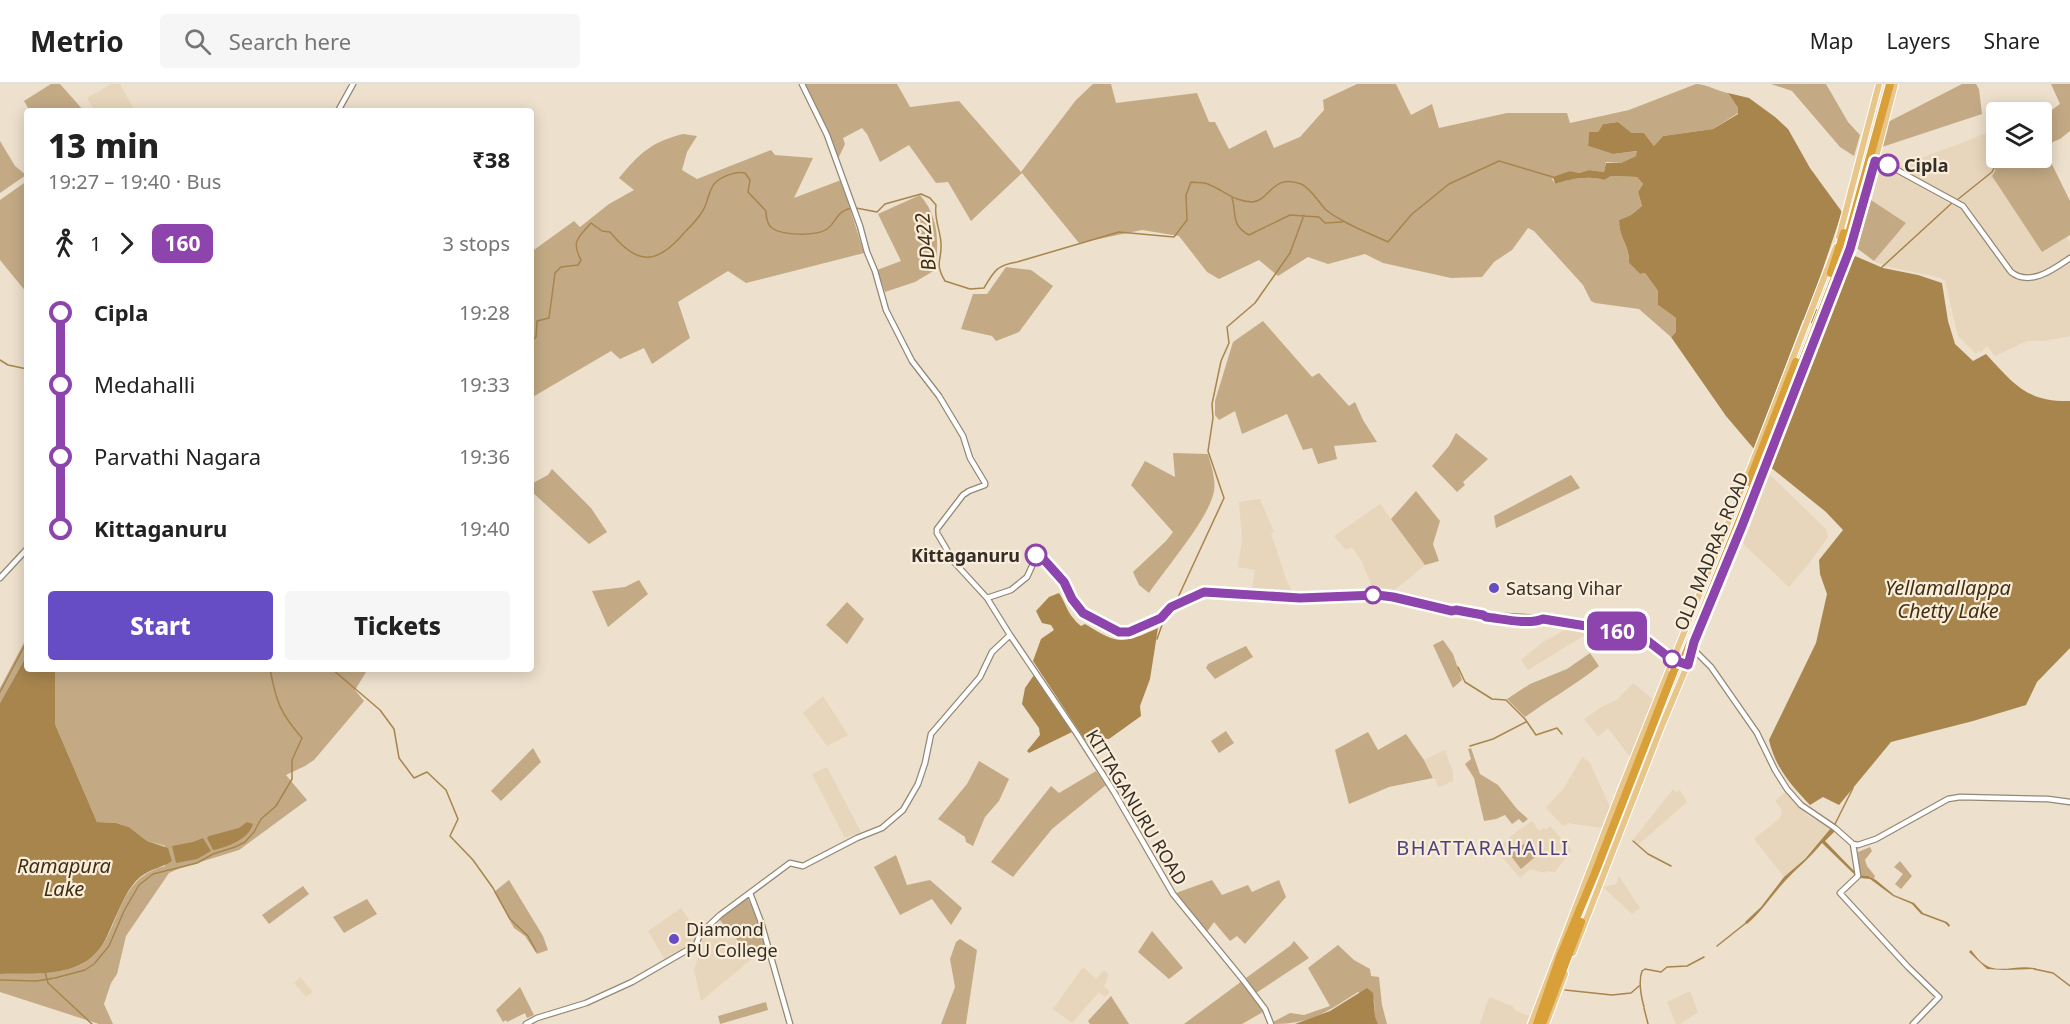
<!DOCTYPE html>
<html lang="en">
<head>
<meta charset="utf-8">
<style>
	body { margin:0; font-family:"Noto Sans",sans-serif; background:#f6f6f6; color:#222; height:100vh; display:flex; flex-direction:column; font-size:22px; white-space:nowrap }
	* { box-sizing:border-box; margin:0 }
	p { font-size:20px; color:#767676 }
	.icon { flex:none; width:33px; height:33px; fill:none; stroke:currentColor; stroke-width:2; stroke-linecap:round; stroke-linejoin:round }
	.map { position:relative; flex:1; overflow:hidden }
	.drawer { position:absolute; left:24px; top:24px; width:510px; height:564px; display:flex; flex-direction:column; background:#fff; border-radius:6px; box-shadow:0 3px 15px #0003 }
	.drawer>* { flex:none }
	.badge { padding:0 12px; border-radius:9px; font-size:21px; line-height:39px }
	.buttons { position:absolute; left:1986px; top:18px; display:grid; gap:12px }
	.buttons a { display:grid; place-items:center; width:66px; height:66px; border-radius:6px; background:#fff; box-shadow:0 3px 15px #0003; font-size:30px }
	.map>.badge { position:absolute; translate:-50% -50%; box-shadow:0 0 0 3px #fff }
	.legs { display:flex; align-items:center; gap:9px; height:66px; padding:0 24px; font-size:20px }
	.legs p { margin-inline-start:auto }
	.overview { display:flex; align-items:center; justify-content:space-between; height:102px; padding:0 24px }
	h1 { font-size:33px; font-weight:800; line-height:45px }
	.cta { display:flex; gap:12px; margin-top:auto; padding:12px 24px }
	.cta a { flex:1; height:69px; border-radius:6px; background:#664cc5; color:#fff; font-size:24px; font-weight:800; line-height:69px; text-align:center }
	.cta a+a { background:#f6f6f6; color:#222 }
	ul { padding:0 24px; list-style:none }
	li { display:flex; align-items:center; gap:21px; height:72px; font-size:22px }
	li i { display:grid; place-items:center; width:9px; height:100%; margin:0 8px; background:currentColor }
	li i::after { content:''; width:15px; height:15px; margin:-8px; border:4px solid; border-radius:50%; background:#fff }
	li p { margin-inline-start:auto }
	li:first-child i { background:linear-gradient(#0000 50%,currentColor 0) }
	li:last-child i { background:linear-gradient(currentColor 50%,#0000 0) }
	header { display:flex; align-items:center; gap:36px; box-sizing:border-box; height:84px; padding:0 30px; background:#fff; border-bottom:2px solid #e0e0e0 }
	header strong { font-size:28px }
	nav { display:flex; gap:33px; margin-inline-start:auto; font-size:21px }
	.search { width:420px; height:54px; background:#f6f6f6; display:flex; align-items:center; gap:15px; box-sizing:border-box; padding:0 21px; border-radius:6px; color:#767676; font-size:22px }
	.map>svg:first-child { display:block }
	.built { fill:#e7d6bb }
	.green { fill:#c3aa85 }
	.water { fill:#a7854d }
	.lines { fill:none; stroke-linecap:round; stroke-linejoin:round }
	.stream { stroke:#a7854d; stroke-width:1.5 }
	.secondary-casing { stroke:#948876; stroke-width:7 }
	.primary-casing { stroke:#fff; stroke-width:8 }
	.highway-casing { stroke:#fff; stroke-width:10 }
	.secondary { stroke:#fff; stroke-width:4.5 }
	.primary { stroke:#e8c689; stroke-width:6 }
	.highway { stroke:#d9a03a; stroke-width:8 }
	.highway-bridge-casing { stroke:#fff; stroke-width:10; stroke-linecap:butt }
	.highway-bridge { stroke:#d9a03a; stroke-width:8 }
	.line-1-casing { stroke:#fff; stroke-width:14 }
	.line-1 { stroke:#8e44ad; stroke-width:9 }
	.stop-1-dot { fill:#fff; stroke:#8e44ad; stroke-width:3 }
	.poi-dot { fill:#664cc5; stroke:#faedd9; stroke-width:2 }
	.labels { text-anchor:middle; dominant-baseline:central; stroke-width:4.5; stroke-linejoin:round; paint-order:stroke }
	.stop-label { font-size:18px; font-weight:bold; fill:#332e27; stroke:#faedd9; text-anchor:start }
	.street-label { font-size:18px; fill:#332e27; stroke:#faedd9 }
	.poi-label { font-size:18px; fill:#332e27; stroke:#faedd9; text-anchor:start }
	.water-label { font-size:20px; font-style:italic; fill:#3e2e14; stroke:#faedd9 }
	.neighbourhood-label { font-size:20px; letter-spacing:1.5px; fill:#4a417e; stroke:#faedd9 }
</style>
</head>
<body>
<header>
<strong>Metrio</strong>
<div class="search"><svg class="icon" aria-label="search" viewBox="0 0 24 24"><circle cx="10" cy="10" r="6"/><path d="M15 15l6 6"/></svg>Search here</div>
<nav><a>Map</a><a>Layers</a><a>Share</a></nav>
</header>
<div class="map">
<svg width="2070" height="940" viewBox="0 0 2070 940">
	<rect width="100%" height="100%" fill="#ede0cc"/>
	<path class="built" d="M111,0H120L135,27H95L87,14Z
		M1990,47L1996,59V74H2024L2070,159V171L2044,189L2029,192L2017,189L2011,185L1967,120L1953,116L1897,83L1972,55Z
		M1877,80L1888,84L1950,120L1961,123L2009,190L2029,195L2070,176V252L2044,257H2027L1995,272L1987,262L1981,268L1978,267L1976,270L1958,252L1945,197L1941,194L1885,182L1874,177L1906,139L1868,114Z
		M1768,389L1826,445L1828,453L1811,477L1789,503L1741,458Z
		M1260,415L1274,448L1271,449L1287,498L1295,511H1251L1255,486L1238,483L1242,455L1239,418Z
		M1380,420L1425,481L1392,508L1374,507L1362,478L1352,463L1346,466L1334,452Z
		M1572,542L1593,546L1528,586L1521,576L1543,558Z
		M1633,599L1655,617L1630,673L1608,644L1598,653L1584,635L1600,624L1618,615Z
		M823,612L848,651L827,662L803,629Z
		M1445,666L1453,688V697L1439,703L1424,676Z
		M1582,673L1590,679L1610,723L1601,744L1568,739L1563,742L1546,724L1564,704Z
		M827,683L861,748L845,754L812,690Z
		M1673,705L1677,709L1680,706L1687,718L1638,761L1633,756Z
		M1787,707L1807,731L1831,744L1805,775L1784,793L1754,755L1780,734L1782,726L1775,717Z
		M1532,737L1539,747L1544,744L1546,746L1550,742L1572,766L1555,788L1546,787L1545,789L1530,785L1520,794L1496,766L1516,748Z
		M1619,792L1640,824L1632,830L1603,803L1616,800Z
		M681,824L699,850L693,860L665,876L648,847Z
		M719,835L753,874L701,917L694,886L701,864L699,859L708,845Z
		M1083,883L1096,895L1104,886L1109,891L1104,902L1110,908L1105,913L1099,908L1072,939L1053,925Z
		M300,893L313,908L306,913L294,899Z
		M1690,907L1698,928L1680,940H1676L1667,918Z
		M1489,913L1512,922L1515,926L1529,932L1526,940H1480Z"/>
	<path class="green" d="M51,0H60L84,27H30L24,17Z
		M805,0H897L910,23L959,17L1021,88L1076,16L1093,0H1111L1116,19L1197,9L1209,38H1215L1229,65L1266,46L1274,64L1300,53L1324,26L1323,16L1357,0H1396L1411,31L1432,20L1439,44L1507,29H1567L1570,39L1629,26L1696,0C1706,0 1717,7 1728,9L1738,24V29L1713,45L1663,52L1654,62L1644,49H1632L1618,38L1603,40L1598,48L1589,49L1588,62L1613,70L1638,67L1636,72L1621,79L1606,78L1604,88L1589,86L1579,89L1570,87L1552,95L1555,100C1569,95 1590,91 1604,96L1611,92L1637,93L1643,100L1638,108L1642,122L1631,131L1619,136C1619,155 1630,161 1629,179L1640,190L1645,189L1658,207V221L1676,234V248L1671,253L1639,225L1595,219L1591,217L1583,201L1534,147L1528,144L1512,166L1494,178L1482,193L1451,194L1383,179L1365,170L1328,180L1308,173L1278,192L1259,176L1219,195L1207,188L1179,152L1142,146L1079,159L1022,89L971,137L948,98L936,99L909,61L880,78L867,50L862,44L843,54L845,60L838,75L825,41Z
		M1771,0H1826L1848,38L1860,51L1854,72L1840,63L1792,7Z
		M1962,0H1976L1979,5L1982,30L1882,63L1888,38Z
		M2051,0H2070V47L2060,55L2043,62L2070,117V151L2042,168L1992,92L1995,87L1996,71V74H2042V33L2060,20Z
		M683,50L697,52L687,68L682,86L697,95L771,66L775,71L813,74L794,114L841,96L864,169L746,199L728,187L678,218L690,254L652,280L644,264L620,275L611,267L531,314V168L574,137L580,143L609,120L634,106L619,94C640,69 651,58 683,50Z
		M0,57L15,82L26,91L0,109Z
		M27,97V209L0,176V116Z
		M920,111C939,133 939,158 935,186L915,198L885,208L877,186L901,177L878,130Z
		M1868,114L1906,139L1874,177L1854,162Z
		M1006,183L1031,186L1053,202L1019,248L996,257L992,252L961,245L973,210H987Z
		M1263,237L1312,293L1319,289L1349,322L1355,318L1363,336L1377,358L1334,362L1337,375L1318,380L1312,364L1303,366L1287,330L1242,350L1235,327L1219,336L1215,331V317L1233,258Z
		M1456,349L1488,375L1463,398L1465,401L1457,408L1432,382L1449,362Z
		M1173,369L1208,370C1211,381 1216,395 1214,407C1210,433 1166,484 1149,509L1139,501L1133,488L1166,457L1173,448L1131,401L1145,377L1175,393Z
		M552,385L591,424L607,448L589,460L531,407V400L548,391Z
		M1571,391L1580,404L1496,444L1494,432Z
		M1416,407L1440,437L1433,460L1439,477L1425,481L1391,435Z
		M639,496L648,510L608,543L592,507L625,503Z
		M847,518L864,535L847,560L826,541Z
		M27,553V571L0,619V604Z
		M1443,556L1453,570L1462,596L1453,604L1433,561Z
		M1246,562L1253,573L1215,595L1206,584L1208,580Z
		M1590,569L1599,582C1575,601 1550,615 1525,633L1507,615L1530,600L1567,585Z
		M55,585H368L355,606L364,617L314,676L305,682L286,691L307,716L239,766L178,785L169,789L126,852L117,890L111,899L104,920L113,940H99L0,908V890C27,889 57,892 82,880C124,858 109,796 165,782V762L147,757L129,743L116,739L97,738L55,640Z
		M1226,647L1234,659L1219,669L1211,657Z
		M1368,648L1378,666L1406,650L1424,676L1433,694L1389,703L1349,720L1335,666Z
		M533,664L541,678L501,717L491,707Z
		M1471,664L1480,690L1498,701L1517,725L1528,735L1523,739L1519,735L1512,740L1505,731L1496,735L1484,737L1474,694L1465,680L1471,675L1468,665Z
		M979,677L1009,695L999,717L985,733L973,762L966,758L965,753L938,735L967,700Z
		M1096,687L1106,701L1052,745L1013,793L991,778L1051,702L1059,709Z
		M1524,760L1535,773L1521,785L1510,771Z
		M1870,763L1872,767L1865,776L1867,782L1875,792L1874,795L1868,792L1860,791L1858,768Z
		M896,771L907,801L930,796L962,824L951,841L932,815L900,831L874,783Z
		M1900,777L1912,792L1901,805L1895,800L1903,790L1894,783Z
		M509,796L543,852L548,866L537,870L525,852L514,844L494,808Z
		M1212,796L1222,811L1248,801L1252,808L1279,796L1286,813L1245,860L1237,852L1230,857L1214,838L1207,848L1176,809Z
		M303,802L309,810L269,840L262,831Z
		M747,813L755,829L767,863L753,874L719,835Z
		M367,815L377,830L344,849L333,833Z
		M1152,847L1183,884L1169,895L1138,868Z
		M960,855L977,866L966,940H941L955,903L950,875L956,858Z
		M1294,857L1309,874L1256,909L1246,894L1290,862Z
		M1338,861L1354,876L1370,885L1371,892L1379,893L1382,921L1387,940H1378L1375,932L1374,916L1358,908C1328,927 1311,940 1274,940L1273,938L1290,929L1304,931L1330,922L1308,884Z
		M1242,897L1263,928L1242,940H1184Z
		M520,903L534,931L527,934L525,929L507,938L506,936L503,938L496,926Z
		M1111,912L1129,940H1090L1088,937Z
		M766,918L768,926L720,940L718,932Z"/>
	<path class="water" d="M1728,9L1749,14L1775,33L1788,45L1810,84L1842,128L1810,223L1828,229L1843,194L1855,172L1883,184L1918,191L1942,199L1948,237L1955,260L1973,277L1986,270C2014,300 2026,318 2070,317V564L2037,598L2026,621L1973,637L1891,658L1839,721L1823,713L1810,721C1791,701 1775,683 1769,656L1816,559L1827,510L1820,490L1819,476L1843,446L1826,428L1769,382L1823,243L1803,236L1754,365L1726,332L1671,253L1676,248V234L1658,221V207L1645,189L1640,190L1629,179C1630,161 1619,155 1619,136L1631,131L1642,122L1638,108L1643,100L1637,93L1611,92L1604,96C1590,91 1569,95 1555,100L1553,93L1570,87L1579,89L1589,86L1604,88L1606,79H1621L1636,72L1637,67L1613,70L1588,62L1589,48H1598L1603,40L1618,38L1632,49H1644L1654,62L1663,52L1713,45L1738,30V24Z
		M1059,509C1068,523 1066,529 1081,542L1085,540C1118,561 1123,560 1158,544L1150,595L1140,622L1141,632L1109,655L1093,653L1085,656L1033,577L1041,555L1054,546L1051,541L1042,539L1036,527L1049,513Z
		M27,571V585H55V640L97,738L116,739L129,743L147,757L168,764L172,777C160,785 147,785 136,797C125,809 119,826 112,841C108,850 104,861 96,869C73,894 31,889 0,890V619Z
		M1034,591L1072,648L1029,669L1027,667L1040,651L1039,644L1022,620L1025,604Z
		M247,738L253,740C249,755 228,763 213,766L207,754L209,752L239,744Z
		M1831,744L1835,747L1825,757L1856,789L1855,791L1822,759C1811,773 1797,784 1785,797C1772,811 1762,827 1747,840L1745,838L1761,823L1784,793L1805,775Z
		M203,754L211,767L197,775L176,779L172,762L193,758Z
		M1860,791L1868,792L1876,796L1894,811L1914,819L1923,829L1947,838L1950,841L1949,843L1945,839L1921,830L1912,820L1893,812L1870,795L1860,794Z
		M1971,866C1975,871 1979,877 1984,880C1998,891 2021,879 2037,885L2005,886L1987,885L1969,868Z
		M1367,904L1373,909L1375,932L1378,940H1295L1330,927Z"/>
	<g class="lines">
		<path class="stream" d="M1232,114C1237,129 1230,141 1249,151L1290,131L1319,133L1325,139L1342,138
			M1957,116L1992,88L1995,82L1996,62
			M856,124L877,128L885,120L921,110L930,114L936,121C934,135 940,145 941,159C942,178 934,178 945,197L970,205L984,204C994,187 997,181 1017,178L1119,148L1174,153L1187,136L1186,111L1191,98C1196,99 1201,98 1205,99C1221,104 1234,118 1252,118C1270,117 1272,89 1301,100C1311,104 1318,118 1326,126C1344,140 1367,148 1388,158L1412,130L1449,100L1499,77L1553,93
			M1881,184L1953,118
			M531,258L536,253L537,237L549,234L555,189L561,183L578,181L581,176C571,157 578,154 591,139L602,147L610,148C637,181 656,182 684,149C690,143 697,136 702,128C708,120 708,106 715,99C722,92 736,87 745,89L750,96L748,108L766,127C766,133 767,140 772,144C782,152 817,152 827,145C838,137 835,128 851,124
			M0,276L8,281L27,285
			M1175,520L1224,414L1208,367L1213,334L1212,320L1221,277L1229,259L1227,243L1255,219L1290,169L1304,131
			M1157,555L1162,541L1171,527
			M1458,583L1465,598L1492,615L1506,616L1525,635L1536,651L1557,644L1562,650
			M332,585L380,626L394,645L399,674L414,694L427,688L446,706L458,735L450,752L473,776L493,804L510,835L528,852L536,867
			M0,608L27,557
			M1470,662L1493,655L1526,638
			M1835,740L1853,704
			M1633,757L1648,770L1671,782
			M1717,862L1746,839
			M2034,885L2053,889L2070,902
			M45,888L48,899L92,940
			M0,896L36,897L55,894L85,886L94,880L109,862L124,827L139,801L153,790L197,779L213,770L235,763L245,758L254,748L261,735L276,722L292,695V676L302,654C280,629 276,617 270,585
			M1565,906L1612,911L1631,909L1639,902
			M1644,923C1641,912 1638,898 1642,887L1645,885L1661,888L1667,883L1687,882L1704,873
			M1644,924L1648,940"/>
		<g class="secondary-casing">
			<path id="secondary" d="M802,0L827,51L860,142L867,168L875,187L886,226L912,277L939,312L963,352L970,374L985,399V401L969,407L963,411L937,445V449L954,478L987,514L1010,551L1077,650L1114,708L1173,810L1244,897L1265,925L1271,940
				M338,27L353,0
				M1875,77L1888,81L1963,122L2011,188C2030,203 2054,185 2070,174
				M0,494L27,465
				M1395,512L1422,517
				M987,514L1011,506L1027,493L1038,469L1064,498L1072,515L1083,529L1119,548H1129L1161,534L1171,523L1204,509L1300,514L1377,511L1393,513L1452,527L1456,526L1483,531L1539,534L1623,548L1635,547L1674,575
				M1483,531C1494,538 1524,537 1538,537
				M1693,565L1711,583L1757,649L1775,686L1787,705L1801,721L1835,744L1853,760L1858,761L1876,755L1948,715L1960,713L2048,715L2070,718
				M1853,760L1858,792L1840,809L1908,883L1939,913L1913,940
				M750,809L761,838L790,940
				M526,940L537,934L586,919L632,898L696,861L700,850L720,831L790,779L803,782L857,754L882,744L903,726L918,700L925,679L931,650L980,593L992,568L1010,551"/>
		</g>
		<g class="primary-casing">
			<path id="primary" d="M1839,153L1879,0
				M1844,180L1878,66L1895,0
				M1819,244L1835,204
				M1709,523L1761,394
				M1573,869L1663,639L1690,575L1696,555
				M1531,940L1619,710L1753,377L1836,163
				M1546,940L1565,890"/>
		</g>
		<g class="highway-casing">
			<path id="highway" d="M1831,189L1844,149
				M1749,398L1796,278
				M1683,577L1774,351L1842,175L1890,0
				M1537,940L1560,873L1595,789L1673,589
				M1542,940L1581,838"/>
		</g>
		<use href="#secondary" class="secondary"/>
		<use href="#primary" class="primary"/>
		<use href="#highway" class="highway"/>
		<g class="highway-bridge-casing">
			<path id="highway-bridge" d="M1673,589L1679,575"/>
		</g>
		<use href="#highway-bridge" class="highway-bridge"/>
	</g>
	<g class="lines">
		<g class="line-1-casing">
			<path id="line-1" d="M1036,471L1038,469L1064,498L1072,515L1083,529L1119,548H1129L1161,534L1171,523L1204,508L1300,514L1377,511L1393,513L1452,527L1456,526L1483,531L1486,533C1503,535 1528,541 1543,535L1623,548L1635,547L1671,575L1688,581L1694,558L1742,442L1850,165L1875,77L1888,81"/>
		</g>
		<use href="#line-1" class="line-1"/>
	</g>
	<g class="stop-1-dot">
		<circle cx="1888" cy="81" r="10"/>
		<circle cx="1036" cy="471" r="10"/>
		<circle cx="1373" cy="511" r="8"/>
		<circle cx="1672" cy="575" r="8"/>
	</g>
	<g class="poi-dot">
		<circle cx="1494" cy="504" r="6"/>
		<circle cx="674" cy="855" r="6"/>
	</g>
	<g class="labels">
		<g class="stop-label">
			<text x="1904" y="81">Cipla</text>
			<text x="1020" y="471" text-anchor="end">Kittaganuru</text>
		</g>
		<g class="street-label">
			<text transform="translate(1711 467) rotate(-68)">OLD MADRAS ROAD</text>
			<text transform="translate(1137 723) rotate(59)">KITTAGANURU ROAD</text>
		</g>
		<g class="poi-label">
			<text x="1506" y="504">Satsang Vihar</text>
			<text x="686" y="845">Diamond<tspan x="686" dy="21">PU College</tspan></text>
		</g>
		<g class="water-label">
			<text transform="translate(925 158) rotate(-97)">BD422</text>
			<text x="1948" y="503">Yellamallappa<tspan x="1948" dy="23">Chetty Lake</tspan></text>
			<text x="64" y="781">Ramapura<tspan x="64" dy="23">Lake</tspan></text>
		</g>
		<g class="neighbourhood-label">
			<text x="1483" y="763">BHATTARAHALLI</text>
		</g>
	</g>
</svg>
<div class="buttons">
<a><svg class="icon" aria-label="layers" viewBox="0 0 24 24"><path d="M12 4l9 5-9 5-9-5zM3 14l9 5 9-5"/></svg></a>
</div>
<b class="badge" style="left:1617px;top:547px;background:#8e44ad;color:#fff">160</b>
<section class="drawer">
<div class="overview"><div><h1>13 min</h1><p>19:27 – 19:40 · Bus</p></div><b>₹38</b></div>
<div class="legs"><svg class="icon" aria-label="walk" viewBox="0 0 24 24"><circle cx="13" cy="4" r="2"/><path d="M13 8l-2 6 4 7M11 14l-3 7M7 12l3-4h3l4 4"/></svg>1<svg class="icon" aria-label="forward" viewBox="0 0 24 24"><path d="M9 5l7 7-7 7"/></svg><b class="badge" style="background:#8e44ad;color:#fff">160</b><p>3 stops</p></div>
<ul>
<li><i style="color:#8e44ad"></i><b>Cipla</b><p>19:28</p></li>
<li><i style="color:#8e44ad"></i><span>Medahalli</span><p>19:33</p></li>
<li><i style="color:#8e44ad"></i><span>Parvathi Nagara</span><p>19:36</p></li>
<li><i style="color:#8e44ad"></i><b>Kittaganuru</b><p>19:40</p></li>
</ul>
<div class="cta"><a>Start</a><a>Tickets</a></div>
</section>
</div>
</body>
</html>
